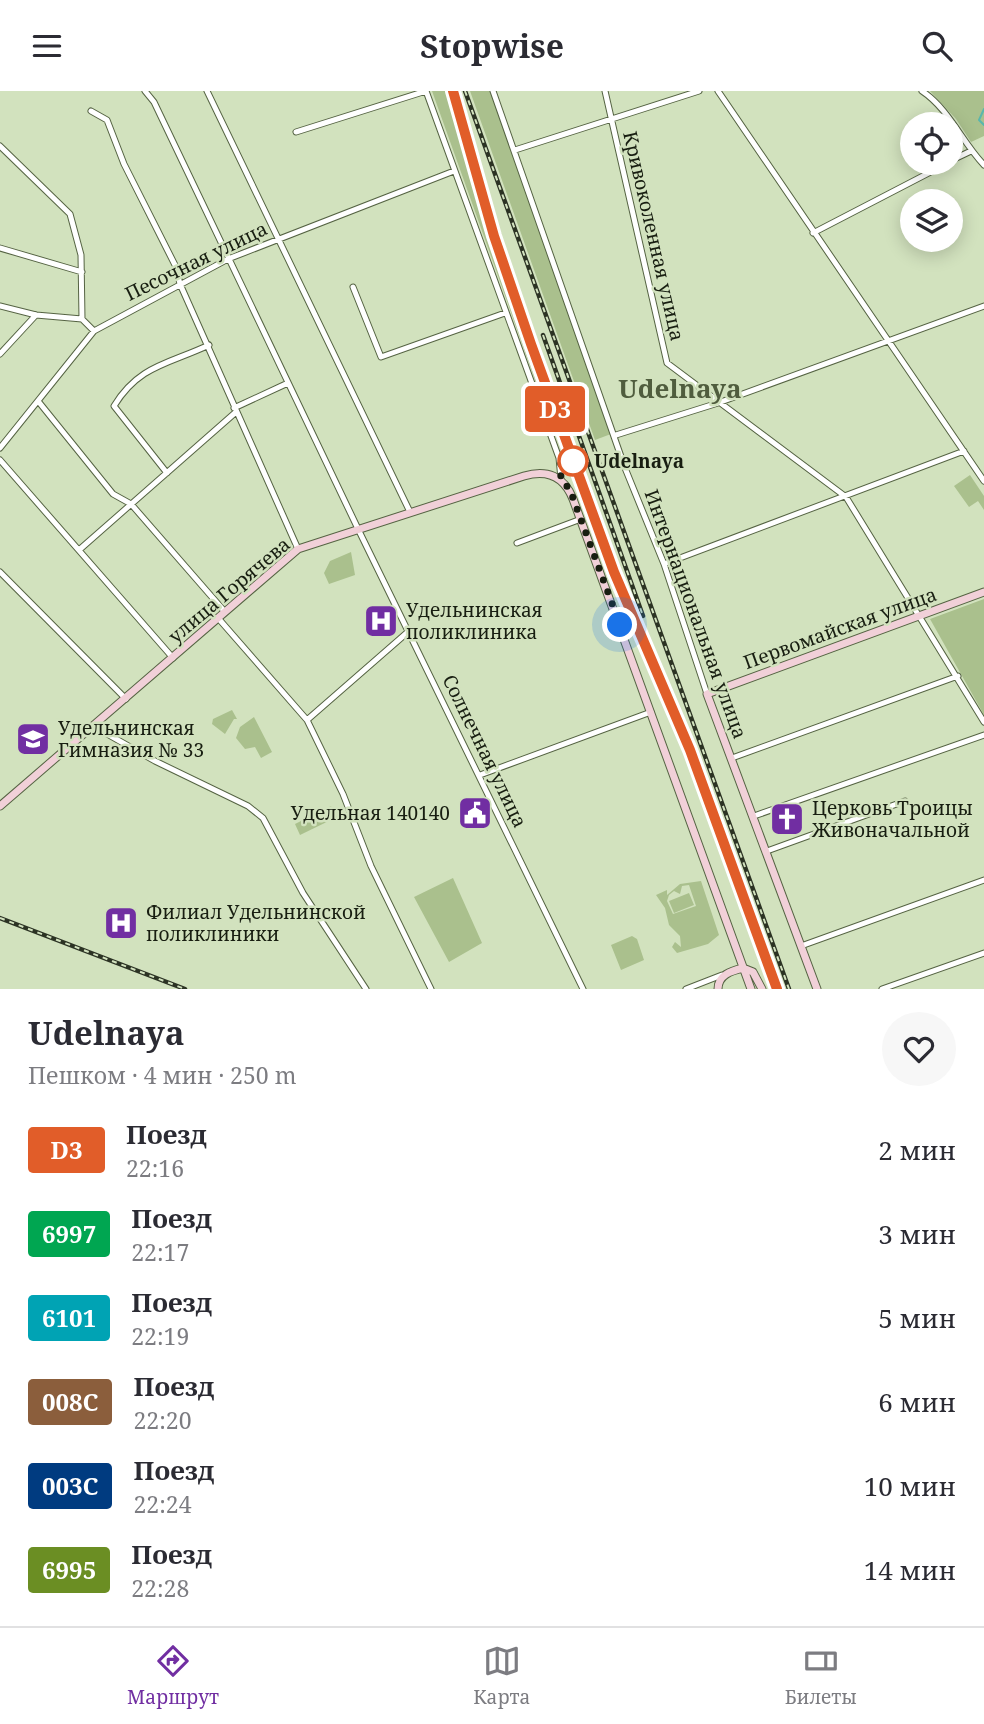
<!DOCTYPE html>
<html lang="ru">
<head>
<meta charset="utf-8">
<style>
	body { margin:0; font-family:"Noto Serif",serif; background:#f7f7f7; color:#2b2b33; height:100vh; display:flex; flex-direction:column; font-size:26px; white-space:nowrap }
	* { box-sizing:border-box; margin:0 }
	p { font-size:23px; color:#7c7c81 }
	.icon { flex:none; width:38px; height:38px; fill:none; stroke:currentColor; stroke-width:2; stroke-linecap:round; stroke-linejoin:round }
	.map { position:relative; height:898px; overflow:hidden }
	.panel { display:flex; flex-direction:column; background:#fff; flex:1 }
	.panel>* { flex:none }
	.badge { padding:0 14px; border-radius:5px; font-size:24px; line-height:46px }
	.buttons { position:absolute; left:900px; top:21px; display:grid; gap:14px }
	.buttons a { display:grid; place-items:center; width:63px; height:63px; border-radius:50%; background:#fff; box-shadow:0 4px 18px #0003; font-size:35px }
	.you { position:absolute; width:35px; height:35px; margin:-18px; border:5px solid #fff; border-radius:50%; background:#1a73e8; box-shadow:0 0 0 10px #1a73e833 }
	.map>.badge { position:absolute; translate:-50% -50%; box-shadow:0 0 0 4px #fff }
	.round { display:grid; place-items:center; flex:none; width:74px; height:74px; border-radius:37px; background:#f7f7f7 }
	.head { display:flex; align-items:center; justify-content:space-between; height:119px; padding:0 28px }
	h1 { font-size:33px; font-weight:700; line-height:52px }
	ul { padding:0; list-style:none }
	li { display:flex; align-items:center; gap:21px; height:84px; padding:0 28px }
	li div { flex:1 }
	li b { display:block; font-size:26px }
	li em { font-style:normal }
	li .badge { min-width:77px; font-weight:700; text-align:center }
	header { display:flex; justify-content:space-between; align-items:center; height:91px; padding:0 28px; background:#fff; font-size:32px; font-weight:700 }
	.dock { display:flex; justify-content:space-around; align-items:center; height:98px; border-top:2px solid #e1e1e2; background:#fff; font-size:19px; color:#7c7c81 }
	.dock a { display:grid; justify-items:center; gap:4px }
	.dock .selected { color:#712ea2 }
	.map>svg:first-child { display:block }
	.green { fill:#aac08d; fill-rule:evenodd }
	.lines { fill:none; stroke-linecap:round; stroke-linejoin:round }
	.stream { stroke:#59b6ad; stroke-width:2 }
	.street-casing { stroke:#556343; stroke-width:7 }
	.secondary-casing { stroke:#556343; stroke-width:9 }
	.street { stroke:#fff; stroke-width:5 }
	.secondary { stroke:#f1d0d8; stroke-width:7 }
	.rail-casing { stroke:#2c3324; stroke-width:4.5 }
	.rail { stroke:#d2e2be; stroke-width:2; stroke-dasharray:5; stroke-linecap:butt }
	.line-casing { stroke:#fff; stroke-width:16 }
	.line { stroke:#e15d29; stroke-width:10 }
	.walk { stroke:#181e11; stroke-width:7; stroke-dasharray:0 12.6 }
	.stop-dot { fill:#fff; stroke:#e15d29; stroke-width:3.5 }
	.labels { text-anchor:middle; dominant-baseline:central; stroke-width:5; stroke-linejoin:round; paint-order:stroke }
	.street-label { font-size:19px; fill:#181e11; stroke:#d2e2be }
	.stop-label { font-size:19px; font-weight:bold; fill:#181e11; stroke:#d2e2be; text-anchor:start }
	.poi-label { font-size:19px; fill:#181e11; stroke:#d2e2be; text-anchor:start }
	.district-label { font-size:26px; font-weight:bold; fill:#505d3e; stroke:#d2e2be }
</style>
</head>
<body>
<header><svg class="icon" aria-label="menu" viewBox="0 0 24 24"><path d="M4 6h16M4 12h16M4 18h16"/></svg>Stopwise<svg class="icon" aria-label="search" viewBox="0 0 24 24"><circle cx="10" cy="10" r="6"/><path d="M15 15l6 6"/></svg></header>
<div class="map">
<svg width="984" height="898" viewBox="0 0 984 898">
	<rect width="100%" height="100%" fill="#d2e2be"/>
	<path class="green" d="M432,0H450L475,93L547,310L543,311Z
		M470,0H490L611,343L595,349Z
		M930,0H984V45L971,51L956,28Z
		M970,384L984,405V419L978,410L969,416L954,395Z
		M351,461L355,484L329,493L324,482L330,470Z
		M984,508V624L930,528Z
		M232,619L237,628H234L225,643L212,633L213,628Z
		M254,626L272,661L261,667L255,656L245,658L236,647L240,636Z
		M331,715L337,726L300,744L295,733Z
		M453,787L482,852L449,871L414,806Z
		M701,790L719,844L708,853L677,862L672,856L675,851L681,856L680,845L669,834L665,817L656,804L667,799V804L680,793ZM689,794L696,815L673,823L667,810L669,804L674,800L680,803L682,795Z
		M689,802L694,814L674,822L669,810Z
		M632,845L637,848L644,869L621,879L611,854Z"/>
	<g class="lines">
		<path class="stream" d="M984,18L979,29L984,34"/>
		<g class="street-casing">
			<path id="street" d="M145,0L154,11L360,442L583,898
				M207,0L410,421
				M426,0L559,367L561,388
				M493,0L625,377L664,473L707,603
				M605,0L667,272L846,406L984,631
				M718,0L984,390
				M922,0C949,18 962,51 984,74
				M91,20L107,29L124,73L176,176L180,193L298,458
				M296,41L426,0
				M0,55L70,123L81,164L82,228L94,240
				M515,59L699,0
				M950,70L971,60
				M813,142L948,72
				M0,157L82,181
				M353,196L381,266L505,222
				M0,215L36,224L82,228
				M0,263L36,224
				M38,310L113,403L131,413L225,521
				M234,317L288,292
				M616,344L718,312L984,215
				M0,357L94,240L228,168L454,80
				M0,369L173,567
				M167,382L114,315C139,274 169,273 209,254
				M517,452L581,428
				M79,459L236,321
				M664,473L964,360
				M0,481L126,608
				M218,527L307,629L343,703L371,775L431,898
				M307,629L409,540
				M93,635L155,670L248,715L263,727L303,802L366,898
				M732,667L958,585
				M480,684L651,621
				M754,725L984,644
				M767,760L905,710
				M801,855L984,789
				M686,898L722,884
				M882,898L984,862"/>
		</g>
		<g class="secondary-casing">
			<path id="secondary" d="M0,715L298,458L524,385C547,378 564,385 573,408L751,898
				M718,898C718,884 731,880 743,877L753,881L762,898
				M817,898L707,603L984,501"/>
		</g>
		<use href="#street" class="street"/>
		<use href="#secondary" class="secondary"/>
		<g class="rail-casing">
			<path id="rail" d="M453,0L494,145L539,275L625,511L690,658L777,898
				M465,0L789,898
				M543,244L643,525
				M0,827L185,898"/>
		</g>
		<use href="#rail" class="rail"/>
	</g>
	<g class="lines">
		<g class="line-casing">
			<path id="line" d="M453,0L494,145L531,253L614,481L690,659L777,898"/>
		</g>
		<use href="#line" class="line"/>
		<path class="walk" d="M573,370L560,373L561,388L570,399L620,534"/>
	</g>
	<defs>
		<g id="hospital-square" transform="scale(1.75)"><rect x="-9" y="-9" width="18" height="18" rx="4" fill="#712ea2" stroke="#d2e2be"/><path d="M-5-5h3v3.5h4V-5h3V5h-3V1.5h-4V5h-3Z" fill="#fff"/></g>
		<g id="school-square" transform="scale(1.75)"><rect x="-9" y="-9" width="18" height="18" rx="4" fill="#712ea2" stroke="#d2e2be"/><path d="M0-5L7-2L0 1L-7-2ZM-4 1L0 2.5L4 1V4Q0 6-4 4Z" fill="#fff"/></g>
		<g id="civic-square" transform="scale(1.75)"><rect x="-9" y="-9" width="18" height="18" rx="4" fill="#712ea2" stroke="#d2e2be"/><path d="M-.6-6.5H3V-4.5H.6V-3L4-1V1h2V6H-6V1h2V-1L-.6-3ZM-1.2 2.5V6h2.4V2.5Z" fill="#fff"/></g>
		<g id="church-square" transform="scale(1.75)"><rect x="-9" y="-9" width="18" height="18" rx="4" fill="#712ea2" stroke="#d2e2be"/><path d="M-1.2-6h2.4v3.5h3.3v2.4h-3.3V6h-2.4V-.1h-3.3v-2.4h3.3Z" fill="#fff"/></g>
	</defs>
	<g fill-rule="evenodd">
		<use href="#hospital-square" x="381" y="530"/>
		<use href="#school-square" x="33" y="648"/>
		<use href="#civic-square" x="475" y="722"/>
		<use href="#church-square" x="787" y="728"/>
		<use href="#hospital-square" x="121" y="832"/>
	</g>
	<circle class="stop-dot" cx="573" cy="370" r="14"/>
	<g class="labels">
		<g class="street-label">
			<text transform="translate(654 145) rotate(77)">Кривоколенная улица</text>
			<text transform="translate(196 170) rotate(-26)">Песочная улица</text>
			<text transform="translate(229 499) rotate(-40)">улица Горячева</text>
			<text transform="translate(696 523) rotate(70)">Интернациональная улица</text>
			<text transform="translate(840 537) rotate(-20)">Первомайская улица</text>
			<text transform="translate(485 660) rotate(64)">Солнечная улица</text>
		</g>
		<g class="stop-label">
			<text x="594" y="370">Udelnaya</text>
		</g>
		<g class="poi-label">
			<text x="406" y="519">Удельнинская<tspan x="406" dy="22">поликлиника</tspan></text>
			<text x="58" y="637">Удельнинская<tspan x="58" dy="22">Гимназия № 33</tspan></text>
			<text x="812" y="717">Церковь Троицы<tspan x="812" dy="22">Живоначальной</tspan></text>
			<text x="450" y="722" text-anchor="end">Удельная 140140</text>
			<text x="146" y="821">Филиал Удельнинской<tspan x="146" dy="22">поликлиники</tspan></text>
		</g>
		<g class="district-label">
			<text x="680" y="297">Udelnaya</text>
		</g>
	</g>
</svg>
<div class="buttons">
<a><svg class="icon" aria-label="locate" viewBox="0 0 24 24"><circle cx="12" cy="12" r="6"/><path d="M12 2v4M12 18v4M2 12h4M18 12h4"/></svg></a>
<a><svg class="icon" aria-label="layers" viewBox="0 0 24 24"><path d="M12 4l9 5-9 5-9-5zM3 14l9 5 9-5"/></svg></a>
</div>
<div class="you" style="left:620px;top:534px"></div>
<b class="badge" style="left:555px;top:318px;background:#e15d29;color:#fff">D3</b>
</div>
<section class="panel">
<div class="head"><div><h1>Udelnaya</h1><p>Пешком · 4 мин · 250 m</p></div><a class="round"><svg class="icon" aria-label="heart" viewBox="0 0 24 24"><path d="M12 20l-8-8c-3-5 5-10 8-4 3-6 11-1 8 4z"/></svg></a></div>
<ul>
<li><span class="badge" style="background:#e15d29;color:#fff">D3</span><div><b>Поезд</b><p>22:16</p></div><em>2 мин</em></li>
<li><span class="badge" style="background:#00a651;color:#fff">6997</span><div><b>Поезд</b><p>22:17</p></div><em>3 мин</em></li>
<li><span class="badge" style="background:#00a3b4;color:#fff">6101</span><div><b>Поезд</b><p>22:19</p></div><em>5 мин</em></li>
<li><span class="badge" style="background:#8b5e3c;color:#fff">008С</span><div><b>Поезд</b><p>22:20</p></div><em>6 мин</em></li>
<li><span class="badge" style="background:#003b80;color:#fff">003С</span><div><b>Поезд</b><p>22:24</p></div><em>10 мин</em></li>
<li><span class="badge" style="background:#6b8e23;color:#fff">6995</span><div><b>Поезд</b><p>22:28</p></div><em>14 мин</em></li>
</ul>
</section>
<nav class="dock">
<a class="selected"><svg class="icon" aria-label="directions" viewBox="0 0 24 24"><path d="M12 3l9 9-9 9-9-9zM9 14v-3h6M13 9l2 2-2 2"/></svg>Маршрут</a>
<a><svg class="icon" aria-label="map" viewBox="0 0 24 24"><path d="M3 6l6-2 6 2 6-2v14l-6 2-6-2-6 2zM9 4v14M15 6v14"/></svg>Карта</a>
<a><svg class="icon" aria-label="tickets" viewBox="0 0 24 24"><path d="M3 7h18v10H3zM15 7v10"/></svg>Билеты</a>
</nav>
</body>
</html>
